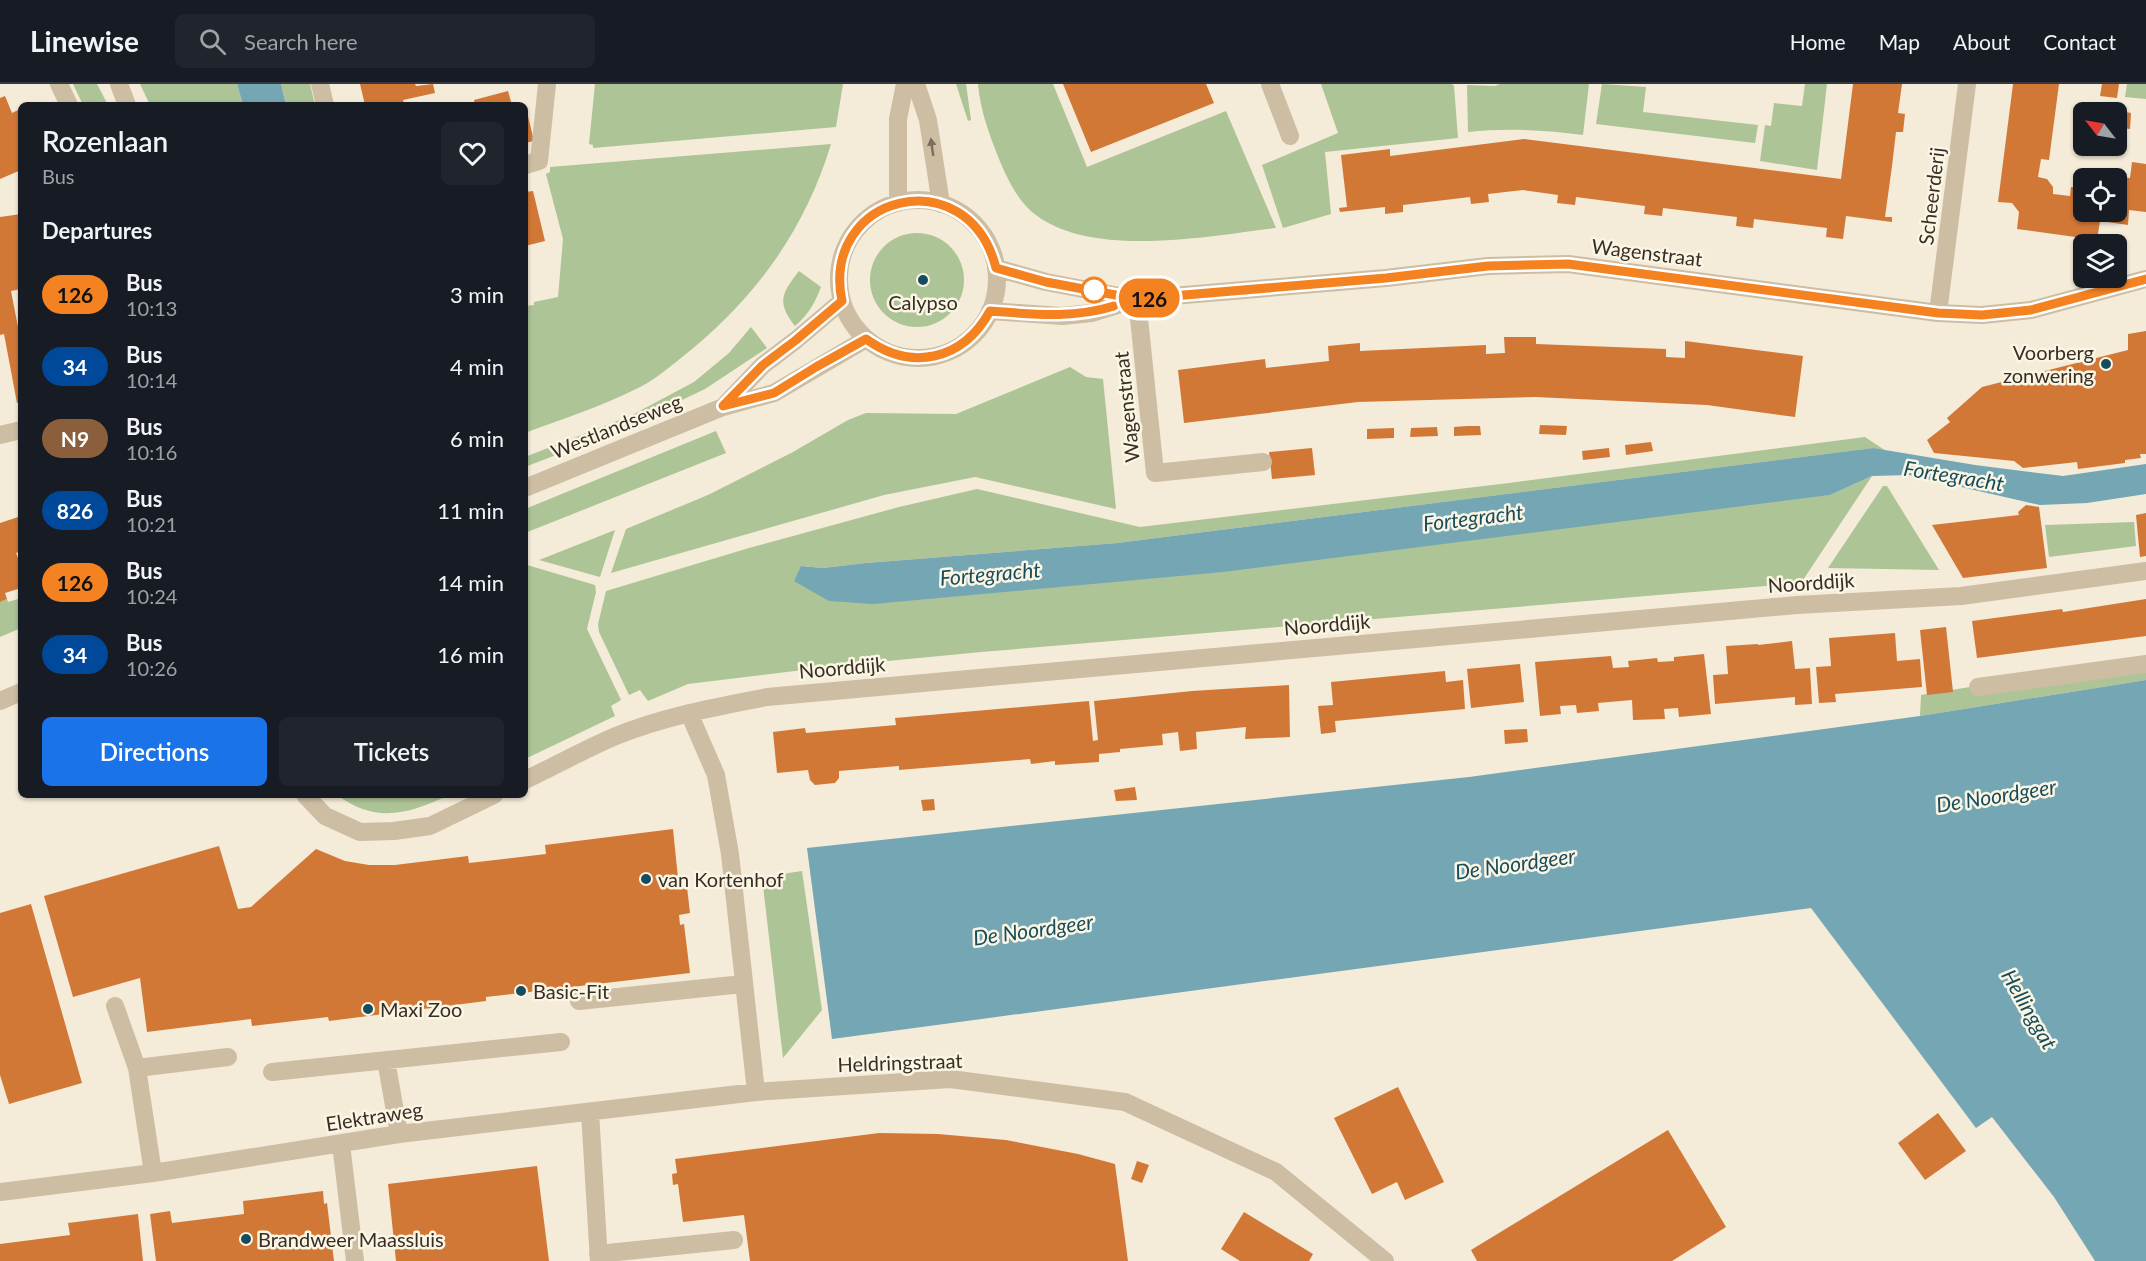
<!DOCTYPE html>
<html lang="en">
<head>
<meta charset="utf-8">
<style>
	body { margin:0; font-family:Lato,sans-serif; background:#20242c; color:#f1f3f6; height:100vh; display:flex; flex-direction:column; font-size:22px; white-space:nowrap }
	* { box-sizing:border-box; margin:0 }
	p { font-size:20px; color:#9ea1a6 }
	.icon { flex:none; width:33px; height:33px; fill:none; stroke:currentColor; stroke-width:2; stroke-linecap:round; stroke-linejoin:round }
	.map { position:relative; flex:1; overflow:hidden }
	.drawer { position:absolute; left:18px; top:18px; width:510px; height:696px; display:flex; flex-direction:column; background:#171b24; border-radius:9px; box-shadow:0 2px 4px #0004 }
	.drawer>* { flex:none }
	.badge { padding:0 12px; border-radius:20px; font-size:21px; line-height:39px }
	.needle { width:39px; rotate:301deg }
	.buttons { position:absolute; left:2073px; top:18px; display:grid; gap:12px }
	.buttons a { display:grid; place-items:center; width:54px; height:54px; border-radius:9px; background:#171b24; box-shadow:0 2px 4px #0004; font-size:30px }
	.map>.badge { position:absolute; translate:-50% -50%; box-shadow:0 0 0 3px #fff }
	h2 { padding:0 24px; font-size:22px; line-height:54px }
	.round { display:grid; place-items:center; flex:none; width:63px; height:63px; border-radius:9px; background:#20242c }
	.headline { display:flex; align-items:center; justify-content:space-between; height:102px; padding:0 24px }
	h1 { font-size:28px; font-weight:600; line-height:45px }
	.action { display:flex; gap:12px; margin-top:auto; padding:12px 24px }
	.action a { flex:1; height:69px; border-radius:9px; background:#1a73e8; color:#fff; font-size:24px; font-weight:600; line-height:69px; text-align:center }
	.action a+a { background:#20242c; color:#f1f3f6 }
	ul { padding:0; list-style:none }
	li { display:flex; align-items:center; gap:18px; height:72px; padding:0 24px }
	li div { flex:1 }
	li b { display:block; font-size:22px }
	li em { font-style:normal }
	li .badge { min-width:66px; font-weight:700; text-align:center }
	header { display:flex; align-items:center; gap:36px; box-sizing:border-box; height:84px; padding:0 30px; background:#171b24; border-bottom:2px solid #363941 }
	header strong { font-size:28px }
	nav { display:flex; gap:33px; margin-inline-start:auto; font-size:21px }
	.search { width:420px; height:54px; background:#20242c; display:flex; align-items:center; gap:15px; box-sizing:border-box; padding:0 21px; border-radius:9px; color:#9ea1a6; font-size:22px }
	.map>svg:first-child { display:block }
	.green { fill:#adc496 }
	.water { fill:#74a6b4 }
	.building { fill:#d27837 }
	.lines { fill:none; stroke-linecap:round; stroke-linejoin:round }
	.minor { stroke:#cdbda3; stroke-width:18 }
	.oneway { fill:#7a6e5e }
	.line-casing { stroke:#fff; stroke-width:14 }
	.line { stroke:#f58220; stroke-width:9 }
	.poi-dot { fill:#174c5c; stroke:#fbf5e4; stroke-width:2 }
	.stop-dot { fill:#fff; stroke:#f58220; stroke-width:3 }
	.labels { text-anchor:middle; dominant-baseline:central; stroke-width:5; stroke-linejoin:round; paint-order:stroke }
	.street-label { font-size:20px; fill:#372e26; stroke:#fbf5e4 }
	.poi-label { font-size:20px; fill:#372e26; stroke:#fbf5e4; text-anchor:start }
	.water-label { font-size:21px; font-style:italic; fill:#174c5c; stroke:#fbf5e4 }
</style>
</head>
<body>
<header>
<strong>Linewise</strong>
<div class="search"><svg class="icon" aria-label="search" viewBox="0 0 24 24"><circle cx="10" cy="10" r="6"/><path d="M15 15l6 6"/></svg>Search here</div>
<nav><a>Home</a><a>Map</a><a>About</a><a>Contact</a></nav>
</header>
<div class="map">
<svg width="2146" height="1177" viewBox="0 0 2146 1177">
	<rect width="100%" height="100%" fill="#f4ebd8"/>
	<path class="green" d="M73,0H97L108,21H83Z
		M140,0H237L243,21H150Z
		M281,0H310L315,21H286Z
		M595,0H843L836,43L593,64V61L589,60Z
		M956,0H966L971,36L968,37Z
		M978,0H1053L1087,83L1226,27L1276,144C1207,152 1090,176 1032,128C1015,113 1005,90 997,70C988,47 980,24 978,0Z
		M1321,0H1452L1454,2L1458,54L1325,68L1331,130L1283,144L1262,81L1338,49Z
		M1500,0H1589L1583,51C1545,46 1507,44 1468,48L1467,1L1495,2Z
		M1602,0L1646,3L1643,28L1758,41L1755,59L1596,40Z
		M1805,0H1827L1817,86L1760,77L1765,41L1771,42L1774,19L1802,22Z
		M2127,0H2146V15L2125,13Z
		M831,60C804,149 753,217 681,274C667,285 652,298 636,305C600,323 562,335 525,349V222L534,221V218L558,213L563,155L546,90L550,88V83Z
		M870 196a47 47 0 1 1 94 0a47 47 0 1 1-94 0Z
		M799,187L821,203C815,219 808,231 795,242C776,218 782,209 799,187Z
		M751,243L767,264L705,305L613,349L525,383V373L632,331L694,298L729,269Z
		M1070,283L1086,293L1103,295L1116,425L975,393L884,411L611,489L626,445L708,411L793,368L848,336L866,329L956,330Z
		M716,347L726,369L525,449V425Z
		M1865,353L1886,367L1873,364L1117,459L866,479L823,484L802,482L794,497L1830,411L1872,392L1801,499L981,568L836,582L688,600L648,617L640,606L629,611L599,548L598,540L606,507L749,464L899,423L977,405L1140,443L1509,399Z
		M1883,402H1887L1939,486L1828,484Z
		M2134,438L2136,462L2049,473L2045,441Z
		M615,446L600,493L539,476Z
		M527,481L595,501L596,508L587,545L621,616L611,622L615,632L525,675V482Z
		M21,514V544L0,553V518L7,515L8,518Z
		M2146,574V596L1920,632L1921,611Z
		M337,711H449C409,730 376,740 337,711Z
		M802,787L822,926L783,974L762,793Z"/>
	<path class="water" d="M237,0H281L286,21H243Z
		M1873,364L1975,381L2063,392L2146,380V410L2087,419L2040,421L1909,391L1872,392L1830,411L1223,488L873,520L829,517L794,497L801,482L823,484L866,479L1117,459Z
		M2146,596V1177H2095L2054,1113L1992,1033L1976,1044L1811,824L832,955L807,764L1469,693L1920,632Z"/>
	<path class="building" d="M360,0H415L416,2L433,0L435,9L403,16L404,21H365Z
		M1063,0H1206L1214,19L1091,68Z
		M1853,0H1902L1898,29L1905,30L1903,48H1896L1892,82L1885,133H1892V138L1846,132L1843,155L1826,153L1827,144L1754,135L1753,144L1736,142L1737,133L1663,124L1662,132L1644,130L1645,122L1576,113L1575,121L1557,119L1558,111L1523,106L1488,110L1489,118L1471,120L1470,113L1403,121V128L1385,130V123L1340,128L1339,124L1347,123L1341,71L1390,65V72L1524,55L1841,95Z
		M2013,0H2059L2049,76L2041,75L2038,93L2047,95L2053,103V110L2070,112L2071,103L2084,104V128H2116V94H2102V91L2130,94L2132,78L2146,80V128L2129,126L2128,141L2100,137L2097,156L2017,145L2019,128L2012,119L1998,118Z
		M2102,0H2119L2117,14L2100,12Z
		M508,7L512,21H475L474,16Z
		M5,12L12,29L20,25L21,28V86L0,95V14Z
		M526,24L534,57L525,59V25Z
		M2110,25L2131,29L2130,45L2116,43V28H2110Z
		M2082,29L2084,30V56L2078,55Z
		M533,107L545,157L525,162V108Z
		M21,130V205L11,207L18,243L21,242V318L17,319L4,250L0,251V133Z
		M2146,247V370H2140L2141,374L2125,376V379L2078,385L2077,378L2023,384L2014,377L1934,369L1927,356L1950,338L1947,334L1982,303L2128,266V250Z
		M1504,253H1536V260L1666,265V273L1685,274V257L1803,272L1795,333L1707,321L1535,313L1358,318L1184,339L1178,286L1265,275L1266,284L1329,277L1328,262L1360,259V267L1486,261V270L1505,269Z
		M1540,341L1567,342L1566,351L1539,350Z
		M1467,342H1480L1481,351L1454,352V343Z
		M1437,343L1438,352L1410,353L1411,344Z
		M1394,344V354L1367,355V345Z
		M1651,358L1653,367L1626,371L1625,361Z
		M1312,364L1315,391L1272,395L1269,368Z
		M1609,364L1610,373L1583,376L1582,367Z
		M2026,421L2039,423L2047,484L1963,494L1932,441L2019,431L2018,428Z
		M2146,429V472L2140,473L2136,431Z
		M21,432V467L16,469L21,482V504L5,509L7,515L0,518V439Z
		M2146,515V552L1977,574L1972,537L2062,525L2063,528Z
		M1946,543L1953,608L1927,611L1920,546Z
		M1895,549L1897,577L1920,575L1922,603L1835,610L1836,618L1819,619L1816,583L1831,582L1829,554Z
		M1792,557L1795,585L1810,584L1812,620L1795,621V613L1715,620L1713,591L1728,590L1726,562L1758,560V561Z
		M1704,570L1711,630L1679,633L1678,624L1664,625L1665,635L1633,636L1632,616L1598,619L1599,627L1577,629L1576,621L1560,622L1561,630L1540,632L1535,578L1611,572L1613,584L1629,583L1628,577L1657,574L1658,578L1674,577V573Z
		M1520,580L1524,618L1471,624L1467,585Z
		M1445,587L1446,598L1463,596L1465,625L1335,637L1336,648L1321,650L1318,622L1333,621L1331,598Z
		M1289,601L1290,653L1245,655L1246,643L1196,648L1197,665L1180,667L1178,648L1162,650L1163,661L1120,665V668L1099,670V678L1055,681V677L1031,680L1030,675L899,686V682L839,687V694L835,699L815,701L810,696L808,686L777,689L773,648L805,644L806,649L896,641L895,634L1089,617L1093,657L1098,656L1094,617L1192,607Z
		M1527,645L1528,658L1505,660L1504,646Z
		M1135,703L1137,716L1116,717L1114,706Z
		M934,715L935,726L923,727L921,716Z
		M673,745L678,794L675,795L676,805L687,803L690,829L679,831L680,841L684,840L690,889L486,913V917L329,937L328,933L252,942L251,935L147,948L140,894L73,913L44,812L219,762L238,825L251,823L316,765L345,777L369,781H395L468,772L469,779L546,770L545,761Z
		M31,820L82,999L9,1020L0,991V829Z
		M1398,1003L1444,1098L1405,1116L1397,1098L1372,1110L1334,1034Z
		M1938,1029L1966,1067L1925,1096L1898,1059Z
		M1668,1046L1726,1143L1672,1177H1477L1471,1166Z
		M879,1049L938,1050L1006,1056L1078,1070L1115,1080L1128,1177H750L744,1131L683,1138L678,1100L673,1101L672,1090L677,1089L675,1075Z
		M1137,1077L1149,1081L1142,1099L1131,1095Z
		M537,1082L549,1177H396L388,1100Z
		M323,1107L324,1120L327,1119L334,1177H156L150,1130L170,1127L172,1139L244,1130L243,1117Z
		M1244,1128L1313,1170L1309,1177H1240L1221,1165Z
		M138,1130L143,1177H0V1160L70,1151L68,1139Z"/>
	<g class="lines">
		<path class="minor" d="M59,0L69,21
			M119,0L127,21
			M320,0L325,21
			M916,0L928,36L941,120
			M1270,0L1290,52
			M525,81L539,77L547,0
			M839 195a79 79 0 1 1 158 0a79 79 0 1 1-158 0Z
			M898,119V35L905,0
			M996,184L1046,198L1135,215
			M1137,215L1155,389L1263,378
			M990,227L1062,232L1092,229L1137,215L1386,194L1488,182L1568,180L1938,229L1982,231L2031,226L2146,195
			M1938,229L1967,0
			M723,323L763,281L796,256L842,217
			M0,351L21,346
			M525,404L723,323L774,309L866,255
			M1978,603L2146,580
			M0,617L21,608
			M689,629L716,691L730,770L756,1008
			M525,696C555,682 585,665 616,652C664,632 717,623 767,613L1797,521L1961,512L2146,487
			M305,711L325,732L360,748L394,747L430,742L494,711
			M579,917L743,900
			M115,922L137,984L153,1089
			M386,976L399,1050
			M137,984L228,973
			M272,988L561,958
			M590,1028L599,1177
			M341,1060L355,1177
			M0,1108L153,1089L399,1050L756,1008L950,995L1125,1018L1276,1088L1385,1177
			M598,1170L734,1156"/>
	</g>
	<defs><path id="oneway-solid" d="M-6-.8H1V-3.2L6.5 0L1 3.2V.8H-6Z" transform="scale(1.5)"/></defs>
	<use class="oneway" href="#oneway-solid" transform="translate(932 63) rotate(-98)"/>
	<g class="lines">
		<g class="line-casing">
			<path id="line" d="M1114,222C1072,235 1033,230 990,227C963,276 912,288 866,255L816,283L774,309L723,322L763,281L796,256L842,217C820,110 968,74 996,184L1046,198L1137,215L1386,194L1488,182L1568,180L1938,229L1982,231L2031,226L2146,195"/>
		</g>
		<use href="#line" class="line"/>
	</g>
	<g class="poi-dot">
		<circle cx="923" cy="196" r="6"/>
		<circle cx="2106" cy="280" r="6"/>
		<circle cx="646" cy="795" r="6"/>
		<circle cx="521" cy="907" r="6"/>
		<circle cx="368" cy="925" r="6"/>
		<circle cx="246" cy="1155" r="6"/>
	</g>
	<circle class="stop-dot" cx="1094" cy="206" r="12"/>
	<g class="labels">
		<g class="street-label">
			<text transform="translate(1931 112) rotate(-83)">Scheerderij</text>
			<text transform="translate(1647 168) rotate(7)">Wagenstraat</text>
			<text transform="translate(1126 323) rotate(-96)">Wagenstraat</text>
			<text transform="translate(616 342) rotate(-22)">Westlandseweg</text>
			<text transform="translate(1811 498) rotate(-4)">Noorddijk</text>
			<text transform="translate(1327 540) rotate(-5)">Noorddijk</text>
			<text transform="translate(842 583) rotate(-5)">Noorddijk</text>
			<text transform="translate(900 978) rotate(-2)">Heldringstraat</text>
			<text transform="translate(374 1032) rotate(-9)">Elektraweg</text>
		</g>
		<g class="poi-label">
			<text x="923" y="218" text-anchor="middle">Calypso</text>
			<text x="2094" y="268" text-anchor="end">Voorberg<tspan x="2094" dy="23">zonwering</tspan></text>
			<text x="658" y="795">van Kortenhof</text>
			<text x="533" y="907">Basic-Fit</text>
			<text x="380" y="925">Maxi Zoo</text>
			<text x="258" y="1155">Brandweer Maassluis</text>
		</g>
		<g class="water-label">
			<text transform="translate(1954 391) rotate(9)">Fortegracht</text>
			<text transform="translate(1473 433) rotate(-7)">Fortegracht</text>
			<text transform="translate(990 489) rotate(-5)">Fortegracht</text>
			<text transform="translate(1996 711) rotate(-9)">De Noordgeer</text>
			<text transform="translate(1515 779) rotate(-8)">De Noordgeer</text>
			<text transform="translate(1033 845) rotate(-8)">De Noordgeer</text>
			<text transform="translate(2030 925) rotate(60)">Hellinggat</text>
		</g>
	</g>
</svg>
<div class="buttons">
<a><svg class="needle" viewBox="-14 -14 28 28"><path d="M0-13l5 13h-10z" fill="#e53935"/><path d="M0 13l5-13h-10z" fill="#9ea1a6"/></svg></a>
<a><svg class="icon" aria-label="locate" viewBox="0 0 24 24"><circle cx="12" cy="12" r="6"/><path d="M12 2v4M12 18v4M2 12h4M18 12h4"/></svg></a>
<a><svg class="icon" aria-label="layers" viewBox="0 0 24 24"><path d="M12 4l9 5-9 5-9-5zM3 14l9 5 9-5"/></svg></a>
</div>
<b class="badge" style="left:1149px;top:214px;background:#f58220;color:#111">126</b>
<section class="drawer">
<div class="headline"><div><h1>Rozenlaan</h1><p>Bus</p></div><a class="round"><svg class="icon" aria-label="heart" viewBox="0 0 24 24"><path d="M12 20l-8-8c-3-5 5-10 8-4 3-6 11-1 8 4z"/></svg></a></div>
<h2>Departures</h2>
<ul>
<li><span class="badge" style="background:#f58220;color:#111">126</span><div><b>Bus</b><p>10:13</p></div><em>3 min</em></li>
<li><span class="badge" style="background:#004899;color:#fff">34</span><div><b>Bus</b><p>10:14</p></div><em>4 min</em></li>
<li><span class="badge" style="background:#8b5e3c;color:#fff">N9</span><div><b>Bus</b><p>10:16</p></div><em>6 min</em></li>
<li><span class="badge" style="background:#004899;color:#fff">826</span><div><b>Bus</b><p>10:21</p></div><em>11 min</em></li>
<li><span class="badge" style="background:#f58220;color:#111">126</span><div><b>Bus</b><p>10:24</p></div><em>14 min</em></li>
<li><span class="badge" style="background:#004899;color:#fff">34</span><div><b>Bus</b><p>10:26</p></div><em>16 min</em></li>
</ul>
<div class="action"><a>Directions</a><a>Tickets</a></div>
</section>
</div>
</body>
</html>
